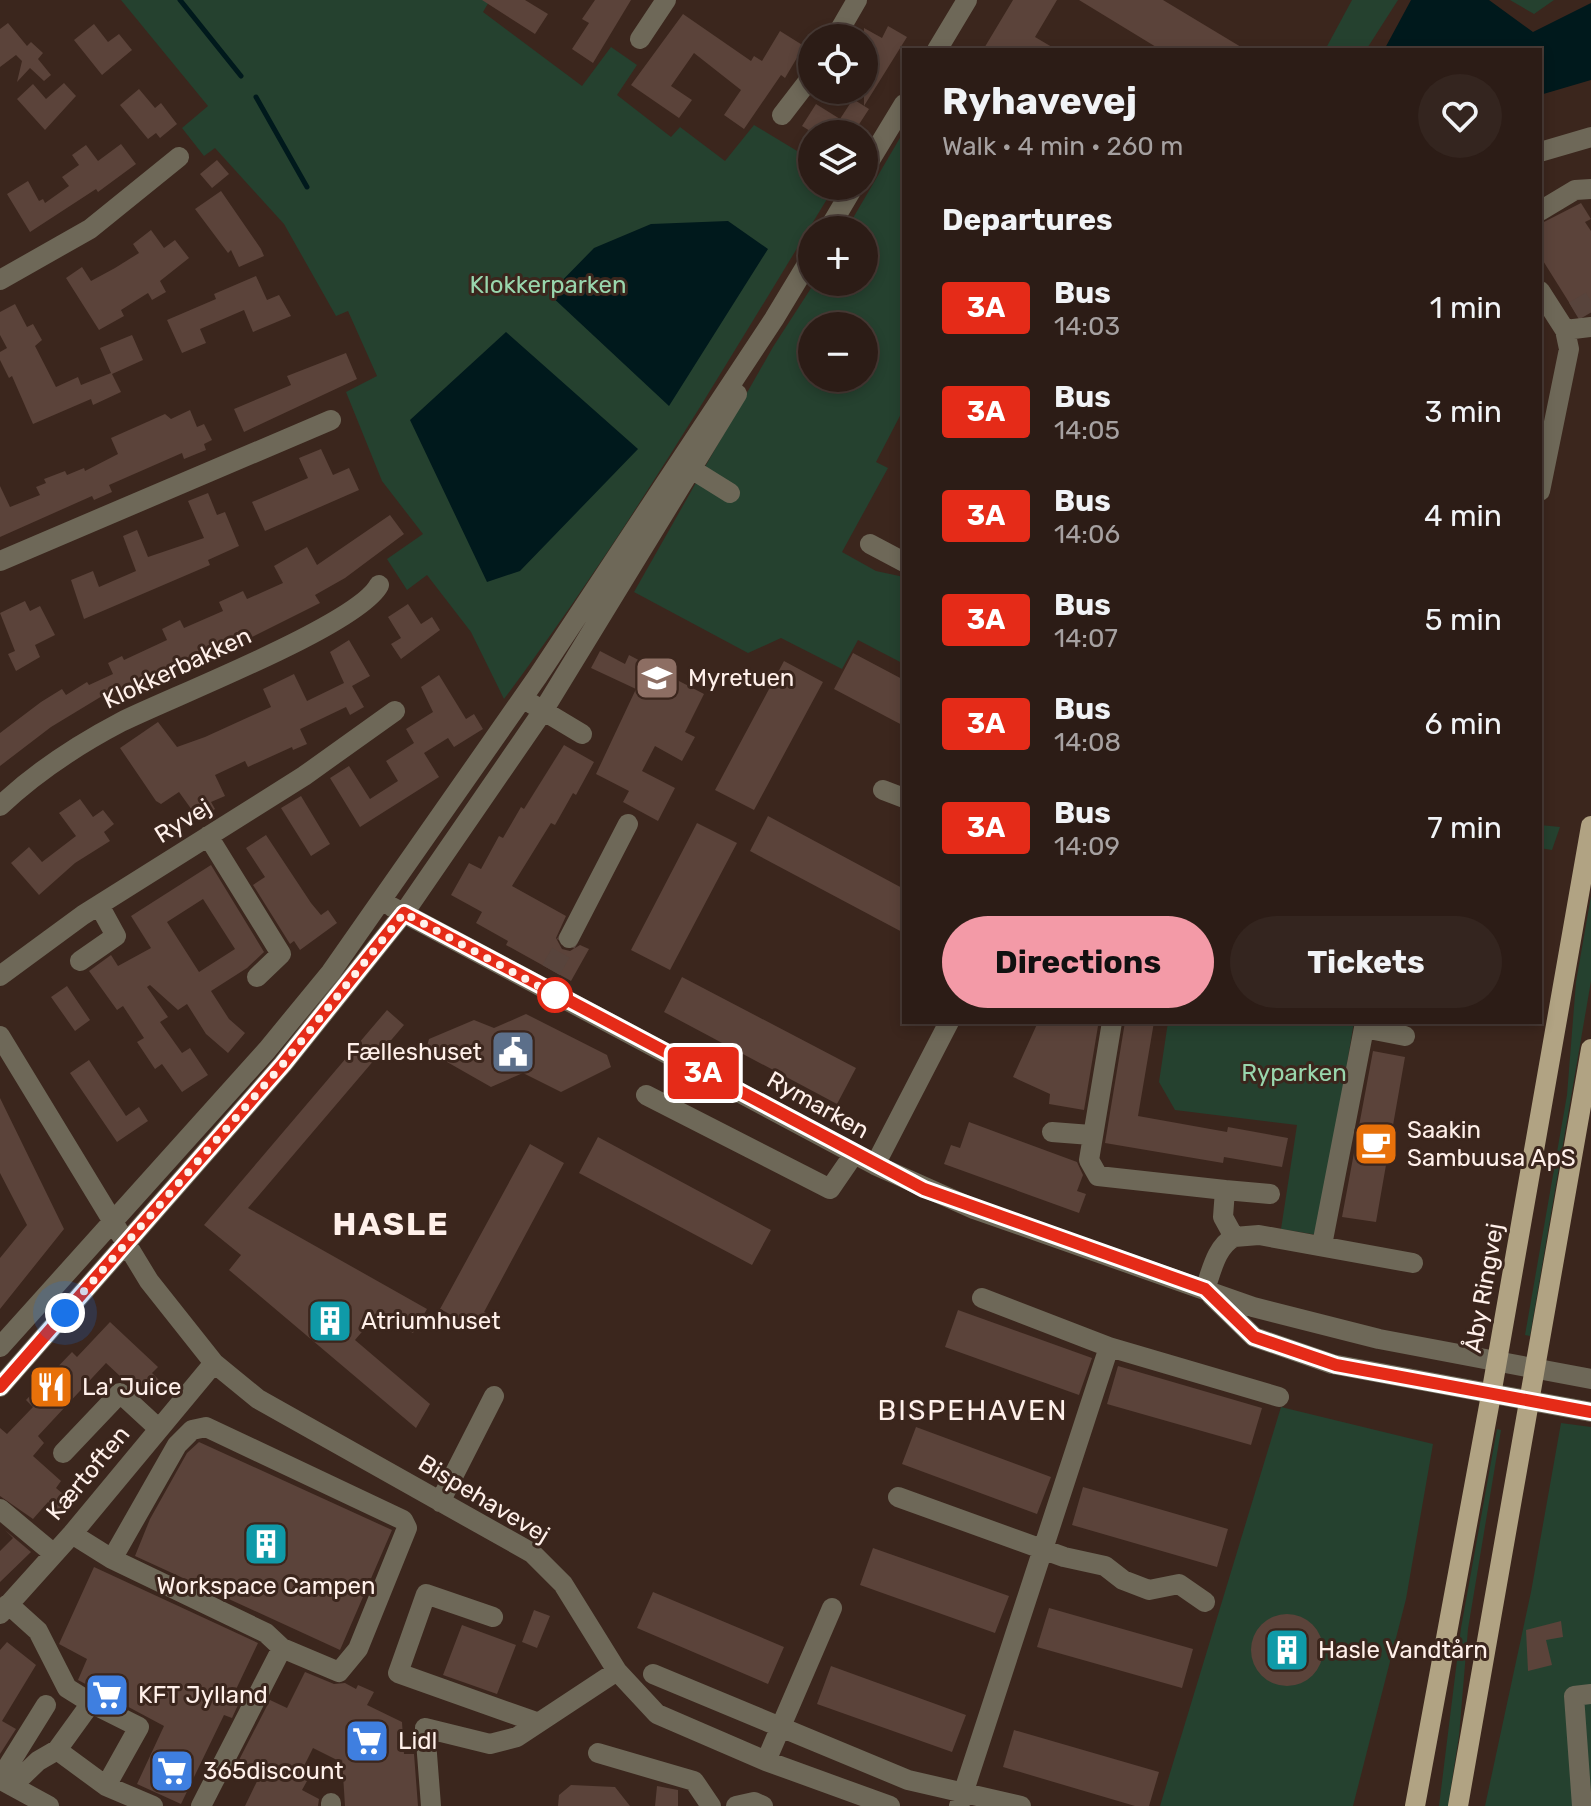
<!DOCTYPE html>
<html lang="en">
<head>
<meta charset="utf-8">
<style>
	body { margin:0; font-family:Rubik,sans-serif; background:#34251f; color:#f1f3f6; height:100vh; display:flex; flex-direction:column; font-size:30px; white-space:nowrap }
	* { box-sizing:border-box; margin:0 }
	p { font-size:26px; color:#a6a1a1 }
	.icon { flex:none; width:44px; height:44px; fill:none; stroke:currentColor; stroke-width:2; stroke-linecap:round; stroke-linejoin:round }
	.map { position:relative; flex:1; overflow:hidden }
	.sheet { position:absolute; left:902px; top:48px; width:640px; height:976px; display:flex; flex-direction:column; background:#2c1c16; border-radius:0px; box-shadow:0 4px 12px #0003,0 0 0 2px #483a35 }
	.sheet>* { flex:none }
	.badge { padding:0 16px; border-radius:6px; font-size:28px; line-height:52px }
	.tools { position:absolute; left:798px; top:24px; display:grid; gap:16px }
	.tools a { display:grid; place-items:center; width:80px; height:80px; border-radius:50%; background:#2c1c16; box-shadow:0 4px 12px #0003,0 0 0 2px #483a35; font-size:40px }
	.you { position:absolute; width:40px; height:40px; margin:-20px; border:6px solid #fff; border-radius:50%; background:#1a73e8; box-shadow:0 0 0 12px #1a73e833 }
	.map>.badge { position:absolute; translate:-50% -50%; box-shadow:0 0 0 4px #fff }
	h2 { padding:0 40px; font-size:30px; line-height:72px }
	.round { display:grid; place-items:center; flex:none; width:84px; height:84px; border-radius:42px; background:#34251f }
	.summary { display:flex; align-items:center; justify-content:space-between; height:136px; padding:0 40px }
	h1 { font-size:38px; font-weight:700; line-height:60px }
	.action { display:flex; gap:16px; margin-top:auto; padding:16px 40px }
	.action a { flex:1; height:92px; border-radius:48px; background:#f39aa7; color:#111; font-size:32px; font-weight:700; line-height:92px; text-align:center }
	.action a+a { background:#34251f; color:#f1f3f6 }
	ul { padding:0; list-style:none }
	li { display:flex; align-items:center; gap:24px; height:104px; padding:0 40px }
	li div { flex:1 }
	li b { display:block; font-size:30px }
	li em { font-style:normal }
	li .badge { min-width:88px; font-weight:700; text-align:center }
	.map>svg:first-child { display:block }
	.green { fill:#25412f; fill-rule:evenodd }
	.water { fill:#00191c }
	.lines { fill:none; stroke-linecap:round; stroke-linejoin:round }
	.stream { stroke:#00191c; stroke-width:5 }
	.building { fill:#5b433a; fill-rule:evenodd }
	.minor-tunnel { stroke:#58443c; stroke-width:20; stroke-dasharray:20 10; stroke-linecap:butt }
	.minor { stroke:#6e6858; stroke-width:20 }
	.major { stroke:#b1a383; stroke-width:20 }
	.line-casing { stroke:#fff; stroke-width:18 }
	.line { stroke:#e52b18; stroke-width:12 }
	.walk { stroke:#fff0ea; stroke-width:8; stroke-dasharray:0 14.4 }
	.stop-dot { fill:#fff; stroke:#e52b18; stroke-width:4 }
	.labels { text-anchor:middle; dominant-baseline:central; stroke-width:6; stroke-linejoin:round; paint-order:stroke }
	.park-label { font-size:24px; fill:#99d6ad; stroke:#3b261d }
	.street-label { font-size:24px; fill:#fff0ea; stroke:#3b261d }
	.poi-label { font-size:24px; fill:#fff0ea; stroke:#3b261d; text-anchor:start }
	.quarter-label { font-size:28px; letter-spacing:2px; fill:#fff0ea; stroke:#3b261d }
	.district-label { font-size:32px; font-weight:bold; letter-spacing:2px; fill:#fff0ea; stroke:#3b261d }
</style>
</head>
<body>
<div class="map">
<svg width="1591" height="1806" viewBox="0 0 1591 1806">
	<rect width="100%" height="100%" fill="#3b261d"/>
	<path class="green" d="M121,0H490L483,12L582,86L611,47L637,65L617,95L671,137L680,127L725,161L754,125L812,160V186H835C729,359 626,536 504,699L471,632L427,575L407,590L387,559L423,534L382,481L346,392L377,376L348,311L336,316L284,224L215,148L204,156L182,128L208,106Z
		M1352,0H1398L1366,50H1325Z
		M1510,0H1554L1534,14Z
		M904,131V408L876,462L888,468L842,552L876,571L904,577V664L858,640L842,669L781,638L748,653L634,592L773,347L815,282H864V230H846ZM812,326H864V378H812Z
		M1540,825L1560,827L1552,850L1540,848Z
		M1591,896V981L1530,1336L1525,1335L1567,1095L1576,982Z
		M1168,1022H1354L1318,1235L1281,1229L1297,1125L1175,1110L1159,1082Z
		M1281,1407L1433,1444L1406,1599L1353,1806H1160Z
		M1561,1423L1591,1427V1806H1485L1531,1592Z
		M1497,1429L1501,1430L1468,1629L1459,1736L1448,1806H1439L1461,1628Z"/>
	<path class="water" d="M1411,0H1489L1533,32L1591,3V80L1540,95V50H1384Z
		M728,221L768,249L669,406L549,294L594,248L651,224Z
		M506,332L638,449L520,571L487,582L410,420Z"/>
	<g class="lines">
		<path class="stream" d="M180,0L241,76
			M256,97L307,187"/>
	</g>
	<path class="building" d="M482,0H525L548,14L535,34Z
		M595,0H631L593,63L572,49L589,23L582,19Z
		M1013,0H1057L1035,37L1057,50H983Z
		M1079,0H1163L1246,50H1161Z
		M683,14L751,61L754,56L762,61L780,31L804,46L785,78L781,75L744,129L724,115L741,90L694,53L671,86L692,100L679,118L631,85Z
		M8,23L27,46L31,42L43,53L38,59L51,75L44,81L30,68L17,82L22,61L16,55L0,67V29Z
		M94,24L108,42L119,34L132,50L102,75L74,40Z
		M888,26L907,37L864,106V28L882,38Z
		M64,83L76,96L45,130L17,99L33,84L46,99Z
		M139,89L155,108L161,103L177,124L160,138L156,133L148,139L120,105Z
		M853,99L869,109L856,129L864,134H815L802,126L816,104L840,119Z
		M121,144L136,164L98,192L96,189L30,232L7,194L28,181L39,201L43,199L45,203L69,186L62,177L79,165L72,155L86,145L98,161Z
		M217,160L229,174L212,188L200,174Z
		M221,191L261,249L264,256L239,267L231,250L228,253L195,209Z
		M1581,203L1591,219L1585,222L1591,231V311L1577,315L1540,256V224Z
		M151,230L164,248L175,240L189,258L160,281L166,292L152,300L148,293L121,310L124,316L99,330L66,278L82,267L91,281L115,268L139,253L133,244Z
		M256,276L267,300L279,295L291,316L253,332L244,310L200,329L206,343L182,353L167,320L216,299L214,294Z
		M15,304L27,327L33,324L42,340L35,346L56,387L78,377L81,385L111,373L100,348L132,335L143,360L112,374L121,392L93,405L91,399L33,424L12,376L9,378L0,360V352L7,348L0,335V312Z
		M346,353L357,379L244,432L234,409L291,385L287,376Z
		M190,410L197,427L204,424L212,440L204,444L206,450L184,459L182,453L109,485L112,492L94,500L92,496L0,537V486L10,507L40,495L36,487L46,483L44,479L65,471L67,475L84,468L85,471L118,454L111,438L165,414L171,419Z
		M321,449L333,475L349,468L359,490L265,531L252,502L308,478L299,458Z
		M208,493L217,515L225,512L239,546L208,560L210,565L84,619L71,580L93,571L99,587L136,571L123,536L137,530L148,557L204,538L188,501Z
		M390,515L404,534L345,578L315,595L320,603L238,644L236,640L158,676L159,679L122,697L117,687L51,727L0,766V733L41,702L62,689L66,695L87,682L89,685L113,674L108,663L122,656L124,660L167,640L162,629L180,620L184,628L223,611L219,602L243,591L247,599L283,583L274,566L307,547L317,565Z
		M25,601L30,611L40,606L55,635L35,645L40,657L16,671L8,654L15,651L0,613Z
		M408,604L421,624L432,617L440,630L401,659L391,644L401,638L388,617Z
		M349,640L370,676L352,686L364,707L350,715L346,707L300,729L307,744L293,750L292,747L248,767L245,761L215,775L225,796L211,802L215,809L202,819L197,817L179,792L161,804L156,801L120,748L158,722L177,747L205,737L271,707L263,689L294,674L307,701L344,683L330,652Z
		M600,651L625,664L629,655L704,694L685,732L695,737L682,761L655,746L642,771L675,788L658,821L623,802L629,791L596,774L636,689L591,668Z
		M853,653L904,680V726L834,689Z
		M784,661L823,682L754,810L715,790Z
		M439,675L466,719L474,714L483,729L454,747L448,738L424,753L439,777L360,827L330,778L349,766L370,799L398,781L386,761L414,743L406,729L433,712L421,687Z
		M564,745L594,762L576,795L573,793L555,825L551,823L512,886L566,916L556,938L562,949L570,951L580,945L589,949L571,981L506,945L508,941L476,923L482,912L451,895L469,863L481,869L499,836L503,838L521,807L524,809Z
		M301,796L330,844L311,856L281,808Z
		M80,799L93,817L103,810L114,824L104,832L110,841L75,863L39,895L11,863L29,847L42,862L76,836L59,813Z
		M768,816L904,889V933L750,851Z
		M697,823L737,843L670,970L631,950Z
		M266,835L311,903L321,915L328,910L337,923L300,950L294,941L290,944L253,885L265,877L246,848Z
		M211,865L264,952L247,968L211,991L229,1019L245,1033L228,1053L206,1034L187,1004L178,1010L150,985L147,987L168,1017L160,1022L182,1053L190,1048L208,1075L182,1092L162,1064L155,1069L137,1042L144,1038L123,1006L117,1010L89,971L111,955L118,966L151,948L131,916ZM203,899L235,949L199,972L167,922Z
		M682,977L856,1068L837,1104L664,1012Z
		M67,986L90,1020L75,1031L51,997Z
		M387,1010L404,1025L248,1208L427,1309L413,1333L378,1313L355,1340L430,1404L416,1428L229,1270L241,1255L204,1225Z
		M526,1014L607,1055L611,1067L561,1092L523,1073L491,1087L426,1050L429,1039L474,1020L494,1028Z
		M1038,1022L1098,1026L1084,1110L1049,1104L1050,1094L1013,1077Z
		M1125,1022H1154L1138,1116L1227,1132L1228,1127L1288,1138L1282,1167L1224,1157L1223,1163L1105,1143Z
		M1373,1051L1405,1057L1376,1222L1342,1217Z
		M89,1060L126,1116L139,1107L148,1121L117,1142L70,1073Z
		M0,1098L64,1229L0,1309V1258L27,1225L0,1173Z
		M969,1122L1077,1162L1083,1175L1077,1191L1086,1194L1079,1213L944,1164L951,1145L960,1148Z
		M598,1137L771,1230L752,1265L579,1173Z
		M530,1144L564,1163L484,1312L488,1314L480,1330L440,1309Z
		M958,1310L1092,1358L1079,1395L945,1347Z
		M110,1322L158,1367L152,1373L160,1381L150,1391L143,1384L136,1391L106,1363L38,1436L44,1443L33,1456L61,1481L56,1488L68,1498L59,1510L48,1502L33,1519L0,1496V1428L7,1434L33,1407L26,1400L72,1352L77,1357Z
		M1118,1366L1262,1408L1251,1445L1107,1404Z
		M916,1427L1051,1477L1037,1514L902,1464Z
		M199,1442L392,1530L340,1650L135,1556L150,1519L187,1453Z
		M1083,1487L1228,1529L1217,1567L1072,1525Z
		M5,1530L31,1552L0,1582V1551L13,1538Z
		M873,1548L1009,1596L995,1633L860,1585Z
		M94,1567L258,1643L230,1702L238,1705L232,1718L224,1715L181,1804L137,1784L164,1726L78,1680L87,1659L59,1644Z
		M653,1592L784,1647L768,1684L637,1628Z
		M1049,1608L1193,1649L1182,1688L1037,1647Z
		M534,1610L550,1616L537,1648L522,1642Z
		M1251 1650a36 36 0 1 1 72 0a36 36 0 1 1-72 0Z
		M1561,1621L1563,1637L1546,1640L1552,1665L1528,1671L1526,1630Z
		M462,1625L516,1645L497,1694L443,1675Z
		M7,1642L36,1665L2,1721L16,1729L0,1754V1650Z
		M831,1666L966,1715L952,1752L817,1704Z
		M305,1672L334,1684L345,1683L356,1689L358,1685L374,1692L367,1705L402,1722L404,1754H414L418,1806H345L342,1759L341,1762L313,1748L298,1778L307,1781L302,1790L319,1799L318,1806H245L262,1771L239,1760L270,1700L287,1708Z
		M1014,1730L1159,1772L1149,1806H1135L1003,1767Z
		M571,1785L615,1787L630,1806H558L559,1795Z
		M657,1786L678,1790V1806H655Z"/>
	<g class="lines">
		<path class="minor-tunnel" d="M1574,311L1591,301
			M551,970L569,938"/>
		<path class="minor" d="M835,38L857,0
			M640,39L666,0
			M937,50L967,0
			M782,115L812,76
			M1540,152L1591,137
			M864,170L904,104
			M1540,211L1575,190L1591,189
			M828,230L854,186
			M0,280L90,229L179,157
			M1540,291L1565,330L1569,349L1540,491
			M1565,330L1591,327
			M693,470L730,493
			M870,544L904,562
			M0,561L331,420
			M532,704L582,734
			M883,790L904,798
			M0,806C35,773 79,744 121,722C171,697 358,625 379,585
			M208,836L281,954L257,977
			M392,907L875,1165L974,1209L1253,1307L1379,1339L1591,1379
			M569,938L628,824
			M80,961L116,936L99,905
			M0,976L83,915L304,776L395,711
			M1112,1022L1089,1160L1098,1176L1225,1190L1223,1217L1234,1237C1216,1247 1212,1270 1205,1289
			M0,1036L149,1281L214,1363L258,1399L532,1553L563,1584L617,1671L657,1714L766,1761L890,1806
			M646,1095L830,1189L854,1154
			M1052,1132L1091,1135
			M875,1165L949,1022
			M1225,1190L1270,1194
			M1234,1237L1259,1235L1413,1263
			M1322,1245L1364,1028L1405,1036
			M1211,1295L1254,1337L1332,1364L1591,1412
			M982,1298L1109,1347L1279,1397
			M0,1347L267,1050L331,972L538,676L774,319L812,256
			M0,1387L283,1064L404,913L543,711L737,394
			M63,1453L120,1393L159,1429
			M898,1497L1064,1557L1105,1566L1123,1580L1149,1590L1179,1584L1205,1602
			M440,1502L494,1396
			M0,1509L54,1554
			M72,1534L112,1559L266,1633L282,1648L201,1806
			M112,1559L177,1445L192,1430L206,1427L403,1520L407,1528L358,1649L339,1672L282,1648
			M8,1604L38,1631L67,1688L91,1703L57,1750L38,1761L12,1786
			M0,1614L72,1534L214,1363
			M493,1617L426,1594L398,1673L536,1722
			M653,1674L908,1780L1021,1806
			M91,1703L139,1727L106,1786
			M57,1750L106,1786L153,1806
			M598,1753L694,1781L711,1806
			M766,1761L832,1608
			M0,1779L46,1705
			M3,1781L49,1806
			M331,1806V1803
			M431,1806L425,1728L490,1744L517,1737L617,1671
			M736,1806L754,1802L763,1806
			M959,1806L1109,1347
			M1582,1806L1574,1696L1591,1694"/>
		<path class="major" d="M1415,1806L1491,1395L1591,826
			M1458,1806L1591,1049"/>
	</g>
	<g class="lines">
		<g class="line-casing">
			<path id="line" d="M0,1387L283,1064L404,913L924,1189L1205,1289L1254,1337L1336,1365L1591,1412"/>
		</g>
		<use href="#line" class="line"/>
		<path class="walk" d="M65,1313L283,1064L404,913L555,995"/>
	</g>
	<defs>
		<g id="school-square" transform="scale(2.3)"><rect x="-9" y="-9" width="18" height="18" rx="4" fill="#8d6e63" stroke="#3b261d"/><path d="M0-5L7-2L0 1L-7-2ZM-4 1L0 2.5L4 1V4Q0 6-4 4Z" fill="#fff"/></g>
		<g id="civic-square" transform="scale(2.3)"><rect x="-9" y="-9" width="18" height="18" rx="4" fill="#5c6f8a" stroke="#3b261d"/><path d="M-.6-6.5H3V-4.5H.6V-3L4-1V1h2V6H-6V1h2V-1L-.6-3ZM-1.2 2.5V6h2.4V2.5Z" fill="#fff"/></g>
		<g id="cafe-square" transform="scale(2.3)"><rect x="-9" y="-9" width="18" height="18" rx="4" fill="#e8710a" stroke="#3b261d"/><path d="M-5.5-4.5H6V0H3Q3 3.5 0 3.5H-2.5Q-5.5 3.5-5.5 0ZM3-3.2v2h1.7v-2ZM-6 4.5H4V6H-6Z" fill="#fff"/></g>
		<g id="building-square" transform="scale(2.3)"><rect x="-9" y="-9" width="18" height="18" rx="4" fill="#0f9aa8" stroke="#3b261d"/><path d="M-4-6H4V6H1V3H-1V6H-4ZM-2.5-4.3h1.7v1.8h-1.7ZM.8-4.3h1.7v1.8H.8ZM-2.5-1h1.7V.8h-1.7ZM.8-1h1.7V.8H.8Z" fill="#fff"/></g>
		<g id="restaurant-square" transform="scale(2.3)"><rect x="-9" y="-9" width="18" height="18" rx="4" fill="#e8710a" stroke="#3b261d"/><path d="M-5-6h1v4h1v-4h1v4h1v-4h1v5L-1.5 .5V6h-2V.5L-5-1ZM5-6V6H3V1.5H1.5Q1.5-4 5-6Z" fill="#fff"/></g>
		<g id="supermarket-square" transform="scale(2.3)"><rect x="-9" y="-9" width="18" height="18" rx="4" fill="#3f7fe0" stroke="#3b261d"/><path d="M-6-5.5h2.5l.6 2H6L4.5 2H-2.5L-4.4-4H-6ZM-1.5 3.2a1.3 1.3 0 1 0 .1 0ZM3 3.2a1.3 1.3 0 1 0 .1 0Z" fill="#fff"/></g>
	</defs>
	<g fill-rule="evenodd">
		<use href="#school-square" x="657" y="678"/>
		<use href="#civic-square" x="513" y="1052"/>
		<use href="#cafe-square" x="1376" y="1144"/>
		<use href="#building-square" x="330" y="1321"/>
		<use href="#restaurant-square" x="51" y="1387"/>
		<use href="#building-square" x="266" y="1544"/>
		<use href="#building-square" x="1287" y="1650"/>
		<use href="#supermarket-square" x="107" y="1695"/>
		<use href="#supermarket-square" x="367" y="1741"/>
		<use href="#supermarket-square" x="172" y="1771"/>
	</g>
	<circle class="stop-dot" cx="555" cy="995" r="16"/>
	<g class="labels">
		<g class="park-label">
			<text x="548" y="285">Klokkerparken</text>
			<text x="1294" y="1073">Ryparken</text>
		</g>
		<g class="street-label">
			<text transform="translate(177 668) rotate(-25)">Klokkerbakken</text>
			<text transform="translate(183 821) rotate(-32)">Ryvej</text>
			<text transform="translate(818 1105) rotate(29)">Rymarken</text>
			<text transform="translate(1484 1288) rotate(-80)">Åby Ringvej</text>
			<text transform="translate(88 1473) rotate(-50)">Kærtoften</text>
			<text transform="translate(484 1499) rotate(31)">Bispehavevej</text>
		</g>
		<g class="poi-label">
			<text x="688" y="678">Myretuen</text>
			<text x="482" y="1052" text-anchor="end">Fælleshuset</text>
			<text x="1407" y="1130">Saakin<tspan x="1407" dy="28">Sambuusa ApS</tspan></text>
			<text x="361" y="1321">Atriumhuset</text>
			<text x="82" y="1387">La' Juice</text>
			<text x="266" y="1586" text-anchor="middle">Workspace Campen</text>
			<text x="1318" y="1650">Hasle Vandtårn</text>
			<text x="138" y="1695">KFT Jylland</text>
			<text x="398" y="1741">Lidl</text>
			<text x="203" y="1771">365discount</text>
		</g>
		<g class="quarter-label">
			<text x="973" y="1410">BISPEHAVEN</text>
		</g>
		<g class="district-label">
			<text x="391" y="1224">HASLE</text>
		</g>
	</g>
</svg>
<div class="tools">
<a><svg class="icon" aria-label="locate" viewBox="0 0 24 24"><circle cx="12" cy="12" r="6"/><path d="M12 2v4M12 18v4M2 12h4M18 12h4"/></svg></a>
<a><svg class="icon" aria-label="layers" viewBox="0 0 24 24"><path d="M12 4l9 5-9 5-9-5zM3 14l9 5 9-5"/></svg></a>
<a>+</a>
<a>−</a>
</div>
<div class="you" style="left:65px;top:1313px"></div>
<b class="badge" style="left:703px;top:1073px;background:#e52b18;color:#fff">3A</b>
<section class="sheet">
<div class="summary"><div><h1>Ryhavevej</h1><p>Walk · 4 min · 260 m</p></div><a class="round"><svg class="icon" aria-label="heart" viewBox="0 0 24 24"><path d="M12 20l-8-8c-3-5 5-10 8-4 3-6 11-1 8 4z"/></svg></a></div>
<h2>Departures</h2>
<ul>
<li><span class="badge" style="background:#e52b18;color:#fff">3A</span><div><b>Bus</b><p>14:03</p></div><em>1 min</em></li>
<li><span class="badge" style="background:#e52b18;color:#fff">3A</span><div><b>Bus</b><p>14:05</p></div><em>3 min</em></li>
<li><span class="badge" style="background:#e52b18;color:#fff">3A</span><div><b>Bus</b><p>14:06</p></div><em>4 min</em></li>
<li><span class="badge" style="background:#e52b18;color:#fff">3A</span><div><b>Bus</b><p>14:07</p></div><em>5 min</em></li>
<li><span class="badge" style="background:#e52b18;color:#fff">3A</span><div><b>Bus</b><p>14:08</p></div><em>6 min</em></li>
<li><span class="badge" style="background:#e52b18;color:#fff">3A</span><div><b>Bus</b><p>14:09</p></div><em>7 min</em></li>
</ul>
<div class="action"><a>Directions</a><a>Tickets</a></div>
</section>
</div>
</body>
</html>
